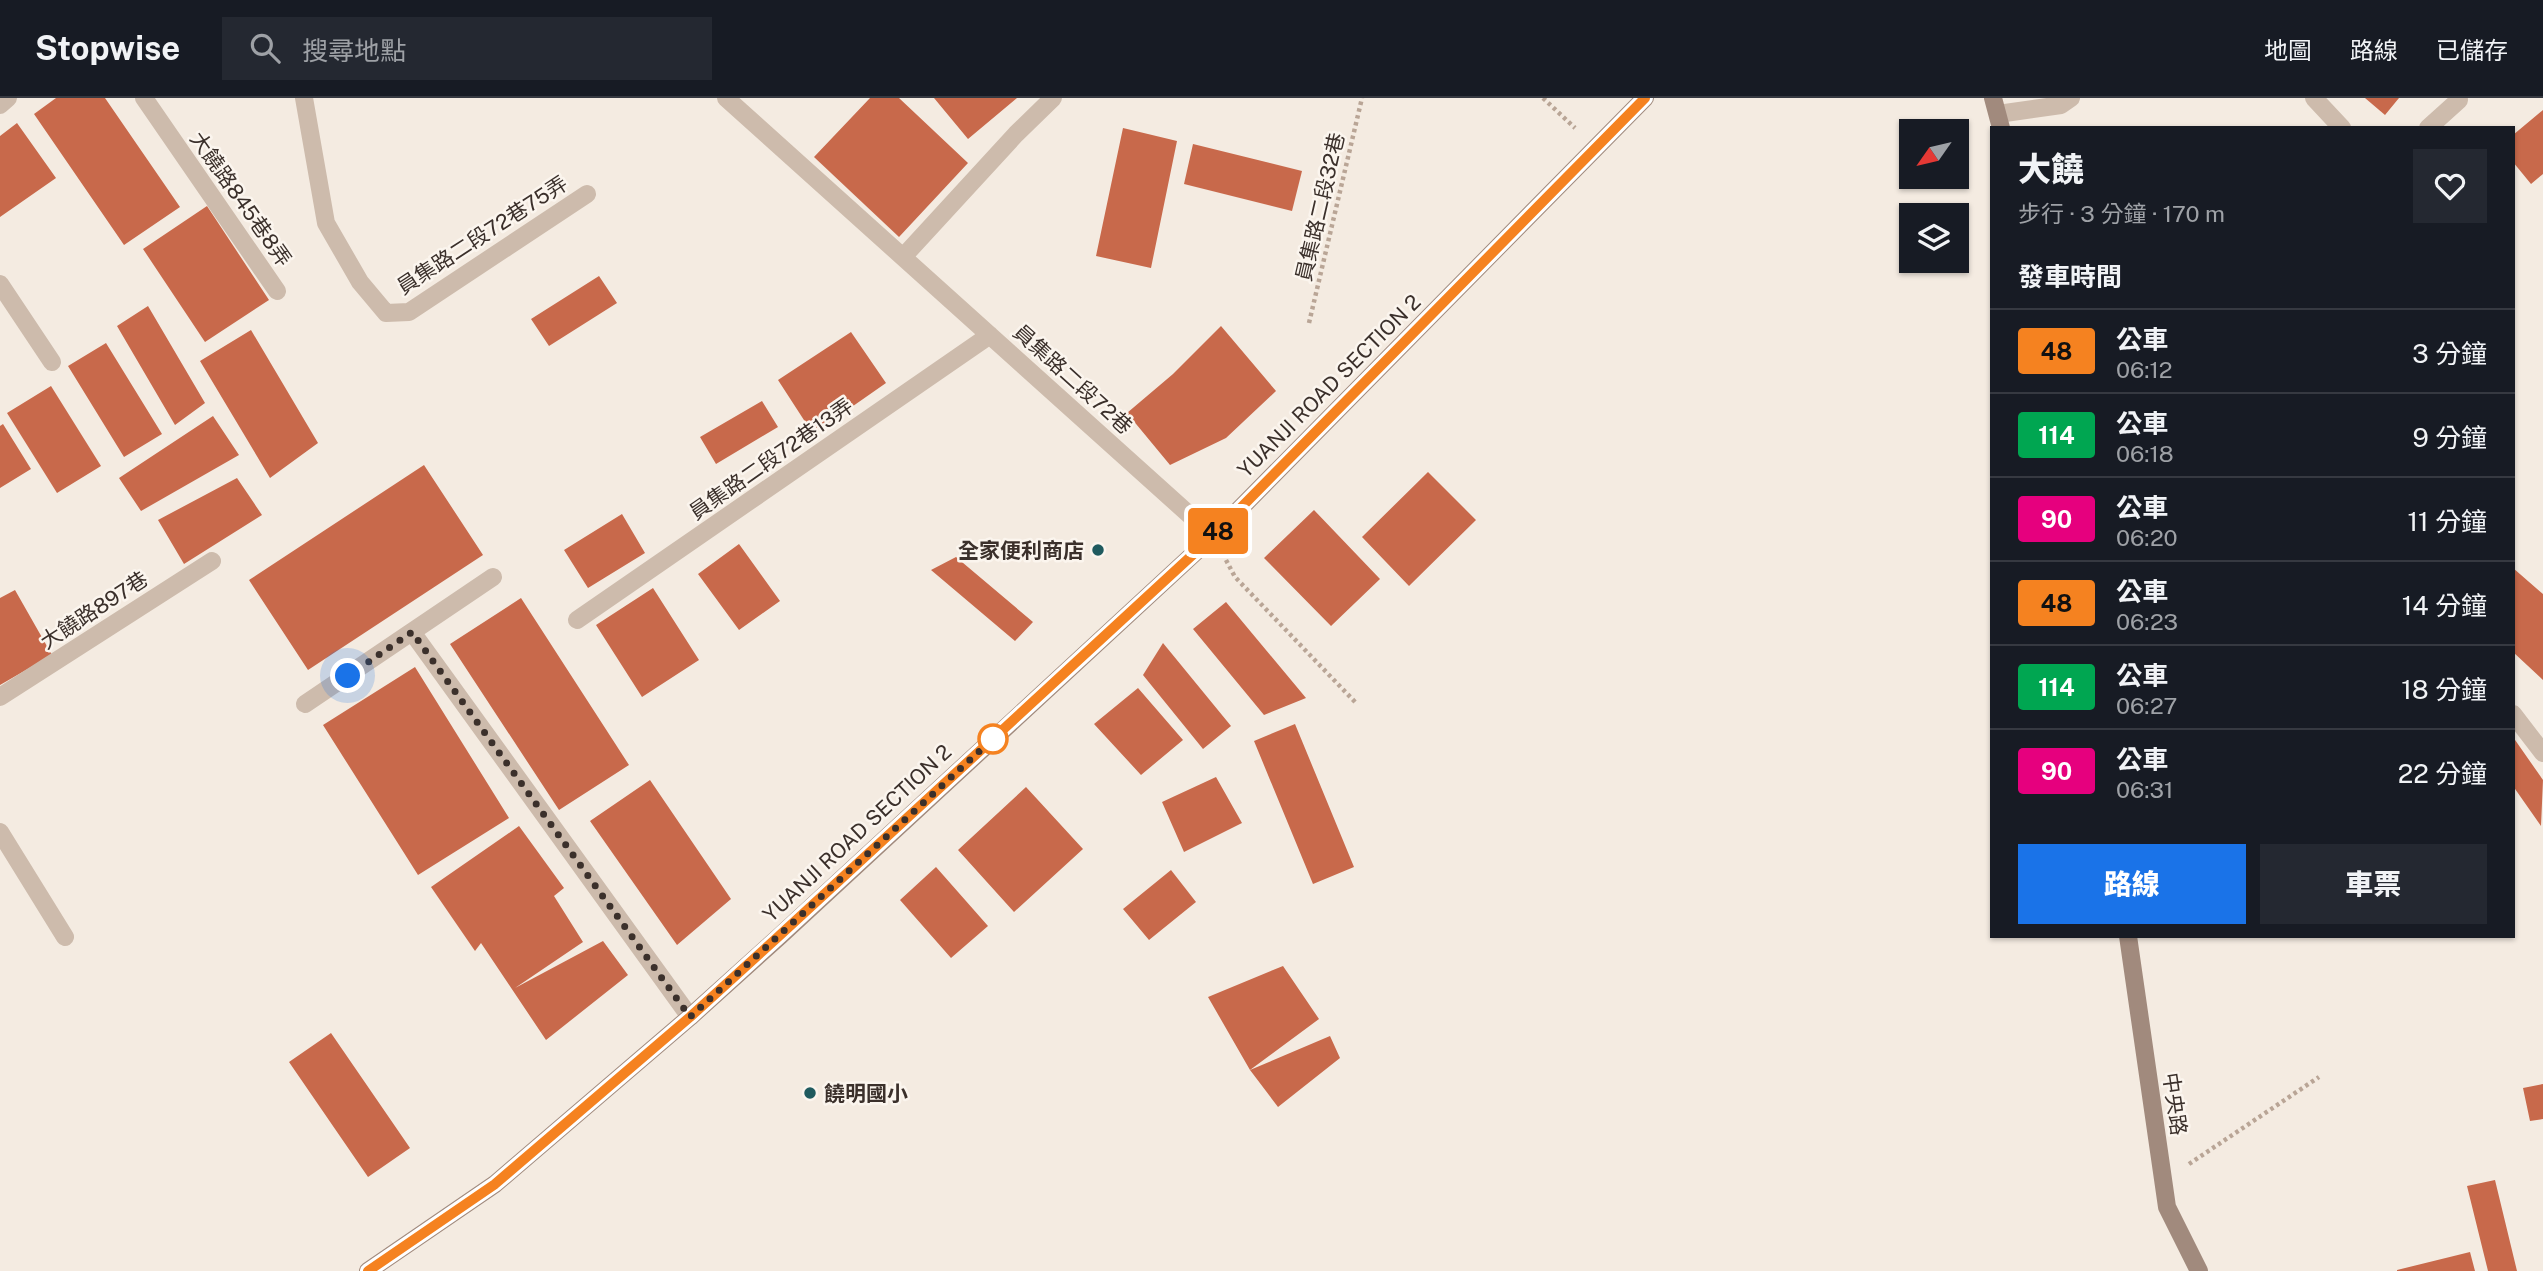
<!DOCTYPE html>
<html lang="zh-TW">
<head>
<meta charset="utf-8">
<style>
	body { margin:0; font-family:"Public Sans","Noto Sans TC",sans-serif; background:#242831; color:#f1f3f6; height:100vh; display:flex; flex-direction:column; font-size:26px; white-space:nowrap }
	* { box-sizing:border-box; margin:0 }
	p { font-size:23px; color:#9ea1a6 }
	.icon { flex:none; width:38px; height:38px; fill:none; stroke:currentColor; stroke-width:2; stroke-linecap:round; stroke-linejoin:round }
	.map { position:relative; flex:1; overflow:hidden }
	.details { position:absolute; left:1990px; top:28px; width:525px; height:812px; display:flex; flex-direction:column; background:#171b24; border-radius:0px; box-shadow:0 2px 5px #0004 }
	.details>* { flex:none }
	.badge { padding:0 14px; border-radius:5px; font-size:24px; line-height:46px }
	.needle { width:46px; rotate:236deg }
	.tools { position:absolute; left:1899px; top:21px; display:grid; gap:14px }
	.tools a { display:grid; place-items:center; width:70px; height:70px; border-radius:0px; background:#171b24; box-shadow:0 2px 5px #0004; font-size:35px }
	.you { position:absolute; width:35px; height:35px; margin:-18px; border:5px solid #fff; border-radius:50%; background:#1a73e8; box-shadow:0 0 0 10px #1a73e833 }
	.map>.badge { position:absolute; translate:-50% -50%; box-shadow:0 0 0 4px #fff }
	h2 { padding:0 28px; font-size:26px; line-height:63px }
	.round { display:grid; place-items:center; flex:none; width:74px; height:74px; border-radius:0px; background:#242831 }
	.head { display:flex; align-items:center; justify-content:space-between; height:119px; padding:0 28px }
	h1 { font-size:33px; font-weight:800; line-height:52px }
	.primary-button { display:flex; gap:14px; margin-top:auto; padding:14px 28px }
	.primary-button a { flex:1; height:80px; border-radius:0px; background:#1a73e8; color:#fff; font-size:28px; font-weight:800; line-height:80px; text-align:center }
	.primary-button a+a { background:#242831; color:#f1f3f6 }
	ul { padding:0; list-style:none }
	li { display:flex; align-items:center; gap:21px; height:84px; padding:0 28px; border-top:2px solid #363941 }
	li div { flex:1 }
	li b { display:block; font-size:26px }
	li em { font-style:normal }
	li .badge { min-width:77px; font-weight:700; text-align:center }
	header { display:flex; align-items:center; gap:42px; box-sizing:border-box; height:98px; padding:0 35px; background:#171b24; border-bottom:2px solid #363941 }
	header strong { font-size:33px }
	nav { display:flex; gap:38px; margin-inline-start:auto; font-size:24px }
	.search { width:490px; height:63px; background:#242831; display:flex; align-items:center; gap:18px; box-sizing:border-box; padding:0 24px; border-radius:0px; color:#9ea1a6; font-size:26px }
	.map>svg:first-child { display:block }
	.building { fill:#c8694b }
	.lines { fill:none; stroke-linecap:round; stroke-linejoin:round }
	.path { stroke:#b9a596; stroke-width:4.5; stroke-dasharray:3.5 3.5; stroke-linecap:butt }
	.lane { stroke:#cdbbac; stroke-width:18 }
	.secondary { stroke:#a18a7d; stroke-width:18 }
	.line-casing { stroke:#fff; stroke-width:16 }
	.line { stroke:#f58220; stroke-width:10 }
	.walk { stroke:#3b302b; stroke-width:7; stroke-dasharray:0 12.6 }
	.poi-dot { fill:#1f5a5e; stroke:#fbf5ee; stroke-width:2.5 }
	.stop-dot { fill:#fff; stroke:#f58220; stroke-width:3.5 }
	.labels { text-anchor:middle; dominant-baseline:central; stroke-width:5; stroke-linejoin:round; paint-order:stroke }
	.street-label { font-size:21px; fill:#3b302b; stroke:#fbf5ee }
	.poi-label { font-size:21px; font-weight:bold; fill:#3b302b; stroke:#fbf5ee; text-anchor:end }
</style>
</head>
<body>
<header>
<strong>Stopwise</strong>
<div class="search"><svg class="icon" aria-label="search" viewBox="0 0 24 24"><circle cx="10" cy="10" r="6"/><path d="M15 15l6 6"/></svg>搜尋地點</div>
<nav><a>地圖</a><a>路線</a><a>已儲存</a></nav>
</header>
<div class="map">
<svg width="2543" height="1173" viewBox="0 0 2543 1173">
	<rect width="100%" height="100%" fill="#f4ebe1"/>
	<path class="building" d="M56,0H105L180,109L124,147L34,16Z
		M870,0H899L968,65L899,139L814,59Z
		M934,0H1017L968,41Z
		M2365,0H2399L2385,17Z
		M2543,12V76L2531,86L2513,64V37Z
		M17,25L56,80L0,119V38Z
		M1123,30L1177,43L1151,170L1096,158Z
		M1193,46L1302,73L1292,113L1184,86Z
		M207,108L269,202L205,244L143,151Z
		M599,178L617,205L549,248L531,221Z
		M148,208L205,305L175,327L117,228Z
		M1221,228L1276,293L1226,340L1170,367L1127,315L1173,276Z
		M251,232L318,345L270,380L200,263Z
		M851,234L886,285L813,336L778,282Z
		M106,245L162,336L124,359L68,268Z
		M51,288L101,368L57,395L7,315Z
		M762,303L778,329L716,366L700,339Z
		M213,318L239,357L141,413L119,380Z
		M3,326L31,371L0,390V328Z
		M424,367L483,457L308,572L249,482Z
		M1428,374L1476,422L1409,488L1362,439Z
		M237,380L262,417L184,466L158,422Z
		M1314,412L1380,481L1331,528L1264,460Z
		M622,416L645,455L588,490L564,452Z
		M739,446L780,503L739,532L698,476Z
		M956,459L1033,524L1015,543L931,472Z
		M2513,470L2543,496V582L2513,554Z
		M653,490L699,562L642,599L596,527Z
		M15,492L52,557L0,587V500Z
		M521,500L629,667L559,712L450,546Z
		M1226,504L1306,600L1264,617L1193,531Z
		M1163,545L1231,628L1203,651L1143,577Z
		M415,569L509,720L418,777L323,627Z
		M1138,590L1183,642L1141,677L1094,626Z
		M1295,626L1354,769L1313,786L1254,643Z
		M2513,639L2543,682L2541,728L2513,688Z
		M1216,679L1242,725L1184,754L1162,704Z
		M650,682L731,801L677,847L590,723Z
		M1026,689L1083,751L1014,814L958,752Z
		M519,728L564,790L554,798L583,844L515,890L603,843L628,877L546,942L481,845L475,853L431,789Z
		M936,769L988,828L951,860L900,802Z
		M1171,772L1196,804L1149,842L1123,811Z
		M1283,868L1319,921L1250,972L1208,899Z
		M331,935L410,1050L368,1079L289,964Z
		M1330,938L1340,960L1278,1009L1250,972Z
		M2543,986V1021L2530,1023L2523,990Z
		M2495,1082L2517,1173H2488L2467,1088Z
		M2470,1154L2475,1173H2397V1172Z"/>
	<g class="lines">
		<path class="path" d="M1543,0L1575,30
			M1309,225L1362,0
			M1226,462L1235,479L1357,606
			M2189,1066L2319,979"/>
		<path class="lane" d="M144,0L277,193
			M304,0L326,125L360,184L386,215L409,214L587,96
			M726,0L1213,438
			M2314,0L2342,30
			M0,7L8,0
			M1998,16L2061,7L2071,0
			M2428,30L2459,2
			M903,159L1016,36L1053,0
			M0,186L52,264
			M577,522L990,237
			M412,534L690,919
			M0,599L212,463
			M305,606L493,479
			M2513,616L2543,655
			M0,734L65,839"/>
		<path class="secondary" d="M1993,0L2001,30
			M2128,838L2167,1109L2199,1173
			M368,1173L495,1086L690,919L780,838L1213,438L1645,0"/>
	</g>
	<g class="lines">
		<g class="line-casing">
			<path id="line" d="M368,1173L495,1086L690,919L779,838L1213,438L1645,0"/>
		</g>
		<use href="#line" class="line"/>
		<path class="walk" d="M348,578L412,534L690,919L996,638L993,641"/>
	</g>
	<g class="poi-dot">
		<circle cx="1098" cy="452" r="7"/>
		<circle cx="810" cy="995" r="7"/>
	</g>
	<circle class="stop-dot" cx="993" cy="641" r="14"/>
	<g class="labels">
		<g class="street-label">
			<text transform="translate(241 101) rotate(55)">大饒路845巷8弄</text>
			<text transform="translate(1320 109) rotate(-77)">員集路二段32巷</text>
			<text transform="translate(482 137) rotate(-33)">員集路二段72巷75弄</text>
			<text transform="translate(1073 281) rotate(42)">員集路二段72巷</text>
			<text transform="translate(1329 288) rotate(-45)">YUANJI ROAD SECTION 2</text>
			<text transform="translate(771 361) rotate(-35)">員集路二段72巷13弄</text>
			<text transform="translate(94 512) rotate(-33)">大饒路897巷</text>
			<text transform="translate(857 735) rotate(-43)">YUANJI ROAD SECTION 2</text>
			<text transform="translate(2175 1006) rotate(82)">中央路</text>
		</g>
		<g class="poi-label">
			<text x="1084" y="452">全家便利商店</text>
			<text x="824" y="995" text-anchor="start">饒明國小</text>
		</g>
	</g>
</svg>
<div class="tools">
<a><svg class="needle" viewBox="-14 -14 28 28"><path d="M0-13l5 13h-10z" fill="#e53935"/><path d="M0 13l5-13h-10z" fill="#9ea1a6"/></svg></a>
<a><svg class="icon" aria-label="layers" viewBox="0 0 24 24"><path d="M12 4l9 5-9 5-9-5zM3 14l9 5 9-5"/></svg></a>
</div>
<div class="you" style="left:348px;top:578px"></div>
<b class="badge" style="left:1218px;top:433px;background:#f58220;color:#111">48</b>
<section class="details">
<div class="head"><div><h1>大饒</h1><p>步行 · 3 分鐘 · 170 m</p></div><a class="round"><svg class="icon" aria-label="heart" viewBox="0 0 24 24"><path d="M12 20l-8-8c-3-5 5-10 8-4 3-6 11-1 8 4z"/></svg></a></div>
<h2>發車時間</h2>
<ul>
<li><span class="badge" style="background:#f58220;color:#111">48</span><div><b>公車</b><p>06:12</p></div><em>3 分鐘</em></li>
<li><span class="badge" style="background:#00a651;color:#fff">114</span><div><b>公車</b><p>06:18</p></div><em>9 分鐘</em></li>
<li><span class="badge" style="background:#e6007e;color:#fff">90</span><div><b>公車</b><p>06:20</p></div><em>11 分鐘</em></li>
<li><span class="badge" style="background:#f58220;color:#111">48</span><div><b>公車</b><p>06:23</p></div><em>14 分鐘</em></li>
<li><span class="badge" style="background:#00a651;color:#fff">114</span><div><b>公車</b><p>06:27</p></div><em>18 分鐘</em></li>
<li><span class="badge" style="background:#e6007e;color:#fff">90</span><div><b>公車</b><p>06:31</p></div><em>22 分鐘</em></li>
</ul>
<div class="primary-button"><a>路線</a><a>車票</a></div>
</section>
</div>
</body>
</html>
